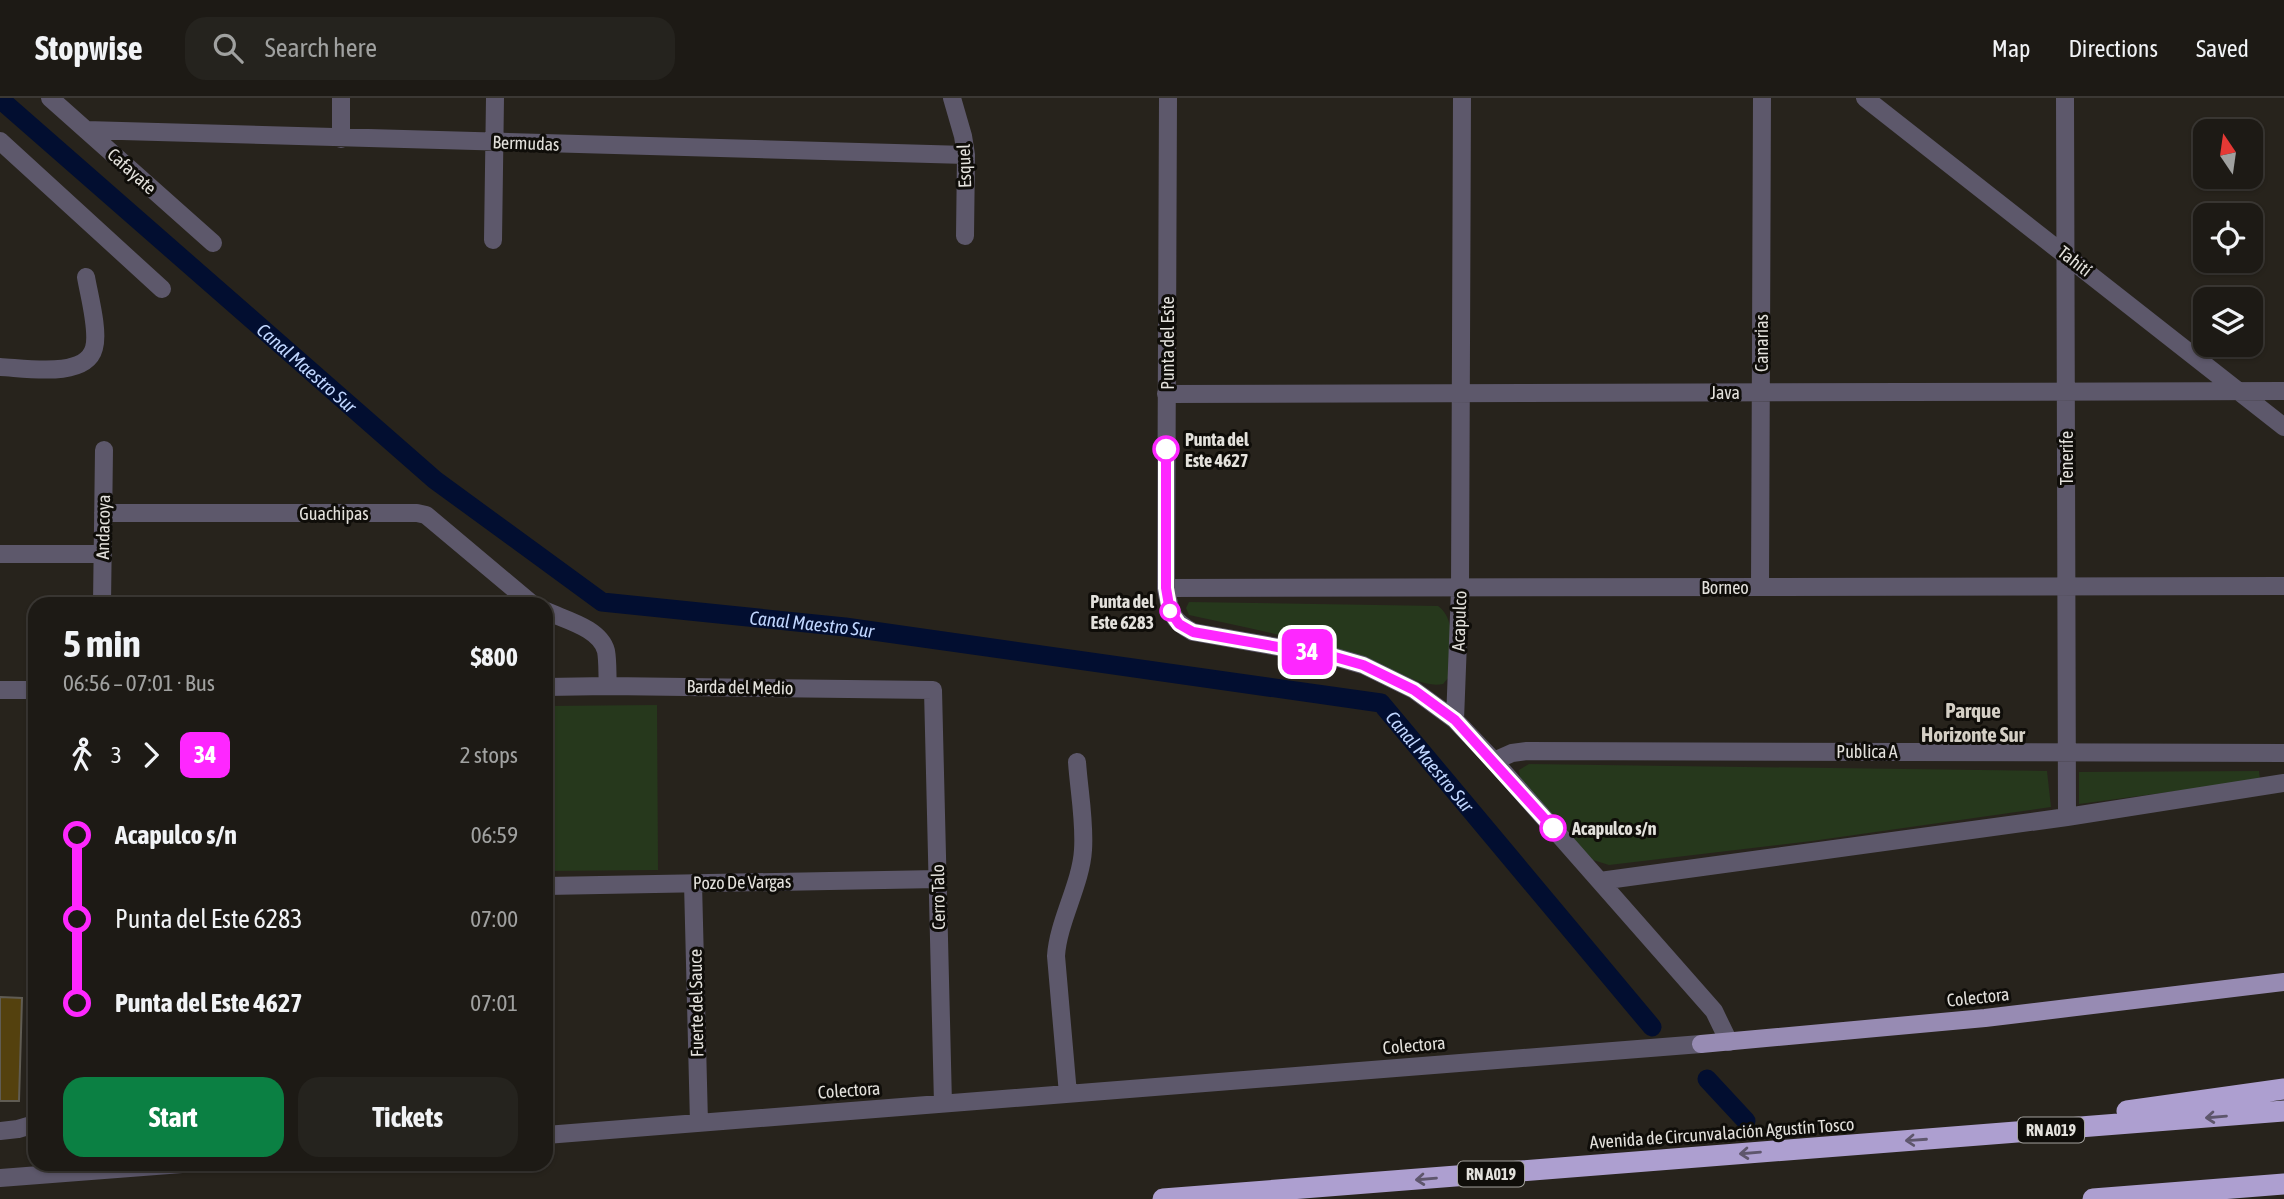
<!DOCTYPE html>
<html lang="en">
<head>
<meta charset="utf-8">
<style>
	body { margin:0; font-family:"Asap Condensed",sans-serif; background:#25231e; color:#f1f3f6; height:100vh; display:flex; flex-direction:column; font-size:26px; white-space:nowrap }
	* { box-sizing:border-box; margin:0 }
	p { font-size:23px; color:#a0a1a0 }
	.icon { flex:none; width:38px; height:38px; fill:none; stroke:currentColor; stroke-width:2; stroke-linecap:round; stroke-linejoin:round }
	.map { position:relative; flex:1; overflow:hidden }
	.side { position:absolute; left:28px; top:499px; width:525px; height:574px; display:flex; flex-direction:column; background:#1d1a15; border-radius:21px; box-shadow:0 2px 5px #0004,0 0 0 2px #3b3834 }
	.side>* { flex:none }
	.badge { padding:0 14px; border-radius:10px; font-size:24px; line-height:46px }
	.needle { width:46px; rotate:347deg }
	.fabs { position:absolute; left:2193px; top:21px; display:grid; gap:14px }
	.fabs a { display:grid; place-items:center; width:70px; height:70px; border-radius:14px; background:#1d1a15; box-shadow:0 2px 5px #0004,0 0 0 2px #3b3834; font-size:35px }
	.map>.badge { position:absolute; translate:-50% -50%; box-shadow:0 0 0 4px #fff }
	.legs { display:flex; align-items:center; gap:10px; height:77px; padding:0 35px; font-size:23px }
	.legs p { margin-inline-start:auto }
	.summary { display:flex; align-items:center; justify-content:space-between; height:119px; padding:0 35px }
	h1 { font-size:38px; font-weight:700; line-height:52px }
	.action { display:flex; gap:14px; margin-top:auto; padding:14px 35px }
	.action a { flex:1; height:80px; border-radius:21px; background:#0b8043; color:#fff; font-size:28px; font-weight:700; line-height:80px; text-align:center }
	.action a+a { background:#25231e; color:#f1f3f6 }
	ul { padding:0 35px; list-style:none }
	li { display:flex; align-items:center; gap:24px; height:84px; font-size:26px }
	li i { display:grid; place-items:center; width:10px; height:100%; margin:0 9px; background:currentColor }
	li i::after { content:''; width:18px; height:18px; margin:-9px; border:5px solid; border-radius:50%; background:#1d1a15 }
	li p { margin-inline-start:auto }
	li:first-child i { background:linear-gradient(#0000 50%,currentColor 0) }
	li:last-child i { background:linear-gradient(currentColor 50%,#0000 0) }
	header { display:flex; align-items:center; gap:42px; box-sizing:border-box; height:98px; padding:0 35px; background:#1d1a15; border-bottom:2px solid #3b3834 }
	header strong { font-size:33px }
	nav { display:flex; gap:38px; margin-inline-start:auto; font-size:24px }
	.search { width:490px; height:63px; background:#25231e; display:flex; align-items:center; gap:18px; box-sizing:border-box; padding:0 24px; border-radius:21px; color:#a0a1a0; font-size:26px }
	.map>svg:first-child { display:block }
	.green { fill:#26381c }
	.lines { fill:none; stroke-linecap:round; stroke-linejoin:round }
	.canal { stroke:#020e30; stroke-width:19 }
	.building { fill:#54410e; stroke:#605c53; stroke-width:2 }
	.minor { stroke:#5d586b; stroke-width:18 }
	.major { stroke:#978bb3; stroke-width:18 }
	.highway { stroke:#ad9fd0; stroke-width:21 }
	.oneway { stroke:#5e566c }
	.line-1-casing { stroke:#fff; stroke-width:16 }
	.line-1 { stroke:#fe27ff; stroke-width:10 }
	.stop-1-dot { fill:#fff; stroke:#fe27ff; stroke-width:3.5 }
	.labels { text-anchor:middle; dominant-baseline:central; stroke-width:6; stroke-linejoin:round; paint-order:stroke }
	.shield { fill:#0f0d09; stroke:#a3a19d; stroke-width:2 }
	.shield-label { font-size:16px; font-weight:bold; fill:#e3e1dc }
	.street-label { font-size:18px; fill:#e3e1dc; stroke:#0f0d09 }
	.stop-label { font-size:18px; font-weight:bold; fill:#e3e1dc; stroke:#0f0d09; text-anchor:start }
	.water-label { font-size:19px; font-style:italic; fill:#c0d6fe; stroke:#0f0d09 }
	.quarter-label { font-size:21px; font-weight:bold; fill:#d4cfc5; stroke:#0f0d09 }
</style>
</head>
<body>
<header>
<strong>Stopwise</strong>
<div class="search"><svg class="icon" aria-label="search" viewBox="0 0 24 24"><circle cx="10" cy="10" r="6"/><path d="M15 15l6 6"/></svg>Search here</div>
<nav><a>Map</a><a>Directions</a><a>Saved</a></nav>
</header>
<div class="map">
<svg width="2284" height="1101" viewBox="0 0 2284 1101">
	<rect width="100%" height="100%" fill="#27231c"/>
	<path class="green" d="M1189,504L1438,508C1458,522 1450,557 1449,579L1443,586C1423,590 1402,575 1383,568C1320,544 1254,531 1189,517L1186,510Z
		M657,607L658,772L546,773V608Z
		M1529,666L2047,673L2051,709L1812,743L1609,767L1593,762L1521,685L1519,672Z
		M2259,673L2260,682L2079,706V674Z"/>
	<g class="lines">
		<g class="canal">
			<path id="s1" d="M0,1L435,382L602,504L845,529L1381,605L1652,929"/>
			<path d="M1707,981L1746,1023"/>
		</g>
	</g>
	<path class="building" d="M0,899L22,900L19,1003H0Z"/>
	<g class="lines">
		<path class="minor" d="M50,0L213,145
			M341,0V41
			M952,0L963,38L966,57L965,138
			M1168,0L1166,490C1170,514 1171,522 1193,534L1335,559L1363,567L1414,592L1455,622L1494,663L1714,913L1729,944
			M1865,0L2284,329
			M2065,0L2067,719
			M86,32L966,57
			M0,43L162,191
			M493,142L495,0
			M0,269C25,270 86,281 94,250C99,233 89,197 86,179
			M1166,296L2284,293
			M103,415H417L426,417L532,506
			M0,456H103
			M1760,489L1762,0
			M1166,490L2284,488
			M102,506L104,352
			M546,513C565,522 600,530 606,553C608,564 607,577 608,588
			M546,589L608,588L933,592L943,1006
			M0,592H35
			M1455,622L1460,491L1462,0
			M1494,663L1512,655L1527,653L2284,655
			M1600,783L2067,719L2284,685
			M693,785L699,1025
			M546,788L938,781
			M1068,996L1056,858C1058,824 1081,786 1083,752C1085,723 1079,693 1077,664
			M0,1033L18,1031L35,1026
			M546,1037L1701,946
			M0,1080L182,1066"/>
		<path class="major" d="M1701,946L1985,920L2284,884"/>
		<path class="highway" d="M2127,1013L2284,991
			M1163,1101L2284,1013
			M2093,1101L2284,1086"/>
	</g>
	<defs><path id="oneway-shaft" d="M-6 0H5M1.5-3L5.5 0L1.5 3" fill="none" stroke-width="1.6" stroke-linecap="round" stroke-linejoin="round" transform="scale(1.75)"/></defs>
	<g class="oneway">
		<use href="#oneway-shaft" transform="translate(2216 1019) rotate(175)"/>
		<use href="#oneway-shaft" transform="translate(1916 1042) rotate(176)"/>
		<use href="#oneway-shaft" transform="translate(1750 1055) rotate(175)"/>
		<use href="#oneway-shaft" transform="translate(1426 1081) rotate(175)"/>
	</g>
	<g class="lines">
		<g class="line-1-casing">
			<path id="line-1" d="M1166,351V490L1170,513L1179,526L1193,534L1335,559L1363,567L1414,592L1455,622L1553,730"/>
		</g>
		<use href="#line-1" class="line-1"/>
	</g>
	<g class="stop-1-dot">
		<circle cx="1166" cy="351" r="12"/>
		<circle cx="1170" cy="513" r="9"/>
		<circle cx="1553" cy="730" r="12"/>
	</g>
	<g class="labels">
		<g class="shield">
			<rect x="2018" y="1019.5" width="66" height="25" rx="5"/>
			<rect x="1458" y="1063.5" width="66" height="25" rx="5"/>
		</g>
		<g class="shield-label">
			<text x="2051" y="1032">RN A019</text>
			<text x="1491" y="1076">RN A019</text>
		</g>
		<g class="street-label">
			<text transform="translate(526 45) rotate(2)">Bermudas</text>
			<text transform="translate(964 68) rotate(-92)">Esquel</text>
			<text transform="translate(132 73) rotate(42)">Cafayate</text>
			<text transform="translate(2075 163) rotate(38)">Tahití</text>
			<text transform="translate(1167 245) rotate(-90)">Punta del Este</text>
			<text transform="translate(1761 245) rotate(-90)">Canarias</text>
			<text x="1725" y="294">Java</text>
			<text transform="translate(2066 360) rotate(-90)">Tenerife</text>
			<text x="334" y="415">Guachipas</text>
			<text transform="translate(103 429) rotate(-89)">Andacoya</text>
			<text x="1725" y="489">Borneo</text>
			<text transform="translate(1459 523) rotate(-88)">Acapulco</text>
			<text transform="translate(740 589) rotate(1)">Barda del Medio</text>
			<text x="1867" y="653">Publica A</text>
			<text transform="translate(742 784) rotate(-1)">Pozo De Vargas</text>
			<text transform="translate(938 799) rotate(-91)">Cerro Talo</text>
			<text transform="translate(1978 899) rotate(-6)">Colectora</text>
			<text transform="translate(696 905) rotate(-91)">Fuerte del Sauce</text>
			<text transform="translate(1414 947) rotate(-5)">Colectora</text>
			<text transform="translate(849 992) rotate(-4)">Colectora</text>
			<text transform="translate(1722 1035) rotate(-4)">Avenida de Circunvalación Agustín Tosco</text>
		</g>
		<g class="stop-label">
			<text x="1185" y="341">Punta del<tspan x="1185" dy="21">Este 4627</tspan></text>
			<text x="1154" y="503" text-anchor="end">Punta del<tspan x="1154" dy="21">Este 6283</tspan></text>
			<text x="1572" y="730">Acapulco s/n</text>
		</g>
		<g class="water-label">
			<text stroke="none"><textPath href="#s1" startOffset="408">Canal Maestro Sur</textPath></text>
			<text stroke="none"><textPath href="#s1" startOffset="996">Canal Maestro Sur</textPath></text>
			<text stroke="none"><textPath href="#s1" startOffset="1647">Canal Maestro Sur</textPath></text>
		</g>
		<g class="quarter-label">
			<text x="1973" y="612">Parque<tspan x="1973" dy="24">Horizonte Sur</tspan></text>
		</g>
	</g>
</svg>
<div class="fabs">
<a><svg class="needle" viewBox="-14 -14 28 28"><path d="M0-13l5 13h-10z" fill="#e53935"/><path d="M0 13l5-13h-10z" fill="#a0a1a0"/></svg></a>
<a><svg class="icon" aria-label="locate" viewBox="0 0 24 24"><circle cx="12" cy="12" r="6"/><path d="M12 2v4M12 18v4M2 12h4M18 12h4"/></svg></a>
<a><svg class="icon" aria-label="layers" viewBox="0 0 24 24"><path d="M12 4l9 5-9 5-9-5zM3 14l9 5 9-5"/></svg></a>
</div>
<b class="badge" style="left:1307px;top:554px;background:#fe27ff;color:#fff">34</b>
<section class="side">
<div class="summary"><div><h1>5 min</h1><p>06:56 – 07:01 · Bus</p></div><b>$800</b></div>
<div class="legs"><svg class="icon" aria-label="walk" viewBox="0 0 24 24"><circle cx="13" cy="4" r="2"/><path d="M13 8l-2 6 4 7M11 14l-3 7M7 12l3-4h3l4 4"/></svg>3<svg class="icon" aria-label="forward" viewBox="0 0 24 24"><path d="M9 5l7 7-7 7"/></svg><b class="badge" style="background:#fe27ff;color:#fff">34</b><p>2 stops</p></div>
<ul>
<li><i style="color:#fe27ff"></i><b>Acapulco s/n</b><p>06:59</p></li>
<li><i style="color:#fe27ff"></i><span>Punta del Este 6283</span><p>07:00</p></li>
<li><i style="color:#fe27ff"></i><b>Punta del Este 4627</b><p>07:01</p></li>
</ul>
<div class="action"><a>Start</a><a>Tickets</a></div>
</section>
</div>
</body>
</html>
